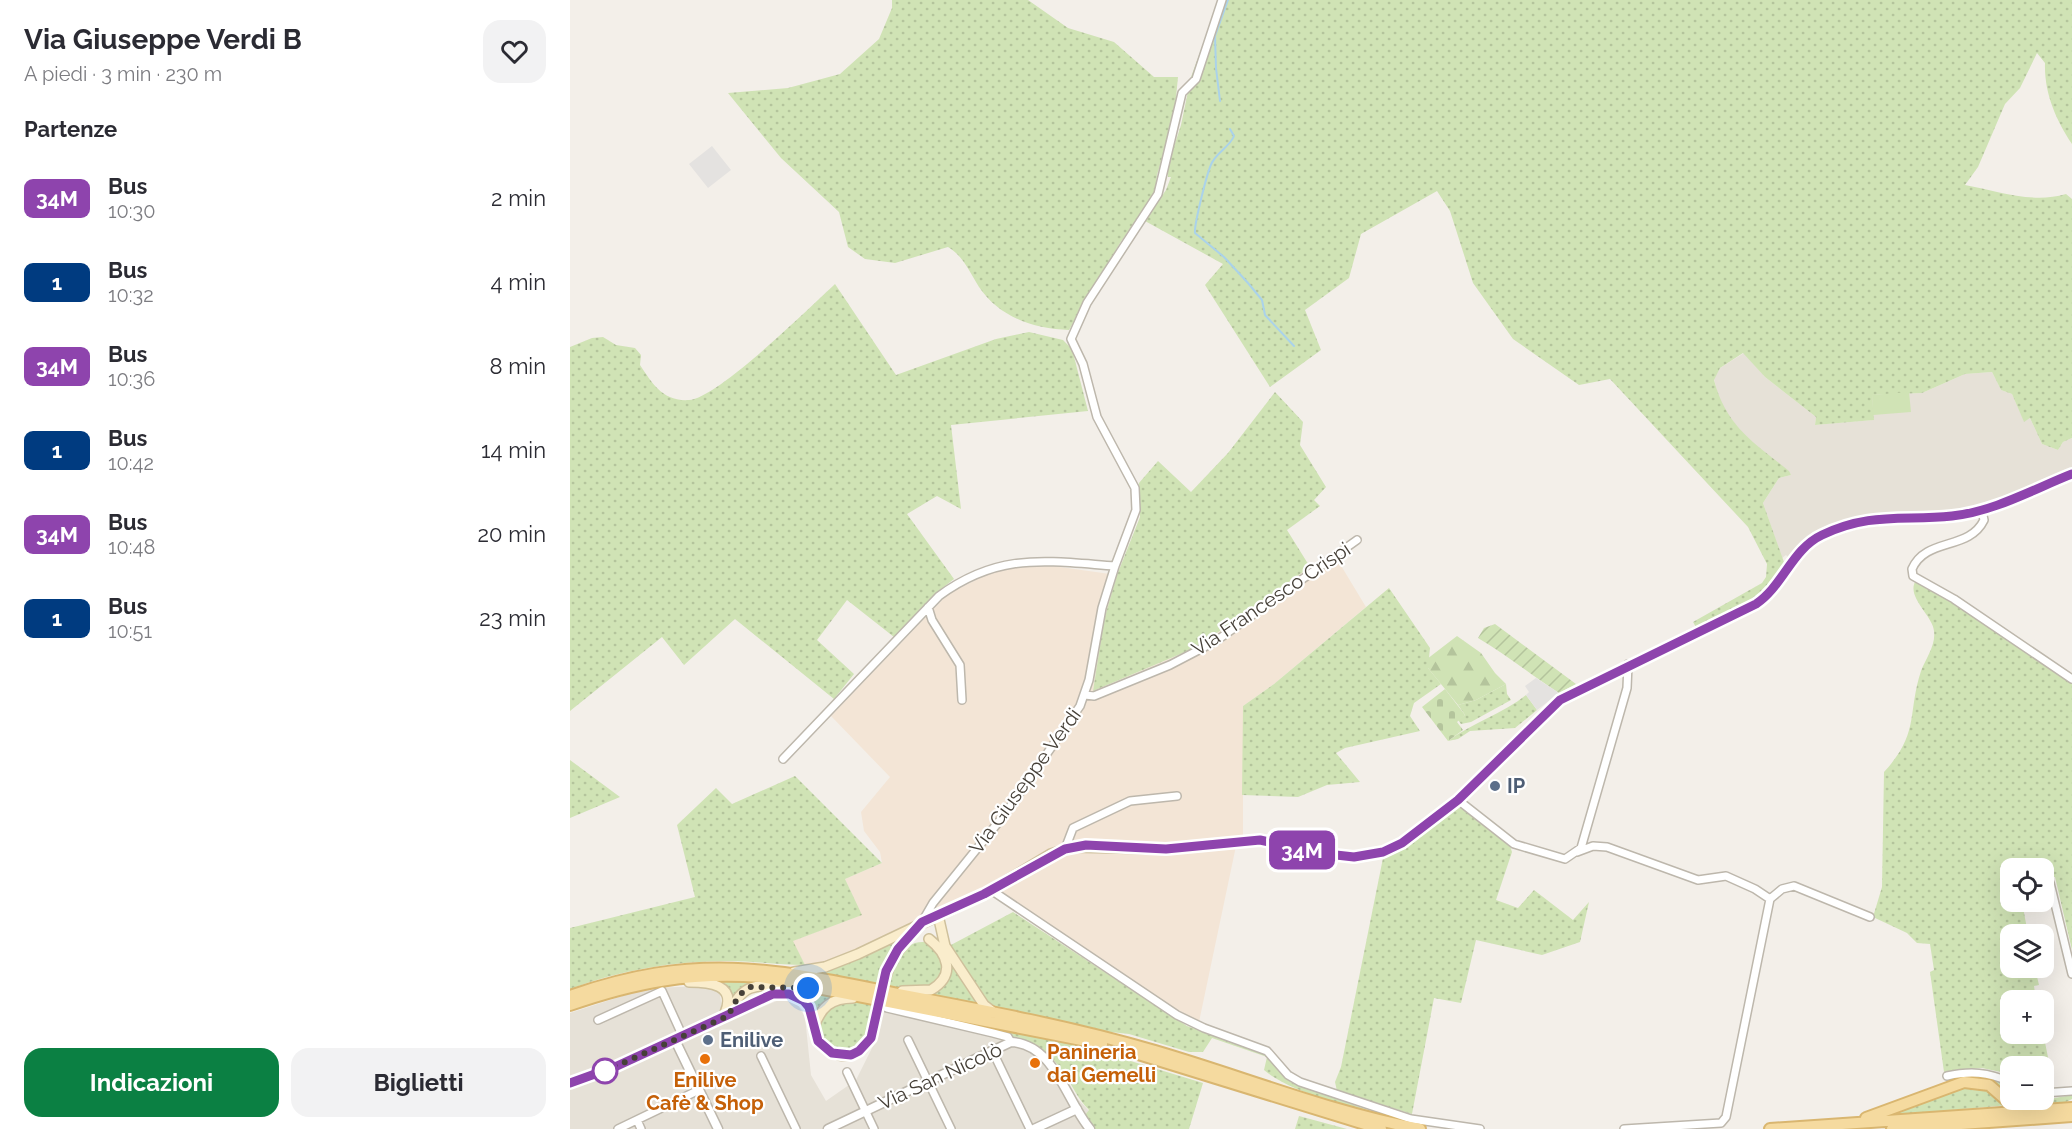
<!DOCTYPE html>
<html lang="it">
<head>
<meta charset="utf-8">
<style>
	body { margin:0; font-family:Raleway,sans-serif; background:#f2f2f3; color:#2b2b33; height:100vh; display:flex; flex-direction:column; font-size:22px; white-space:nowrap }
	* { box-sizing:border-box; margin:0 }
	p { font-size:20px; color:#7c7c81 }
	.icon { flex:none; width:33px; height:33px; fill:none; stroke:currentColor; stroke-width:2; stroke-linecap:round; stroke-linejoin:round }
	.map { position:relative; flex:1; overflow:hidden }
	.details { display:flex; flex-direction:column; background:#fff; width:570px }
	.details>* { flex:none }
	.badge { padding:0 12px; border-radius:9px; font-size:21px; line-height:39px }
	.buttons { position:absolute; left:1430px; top:858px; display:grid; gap:12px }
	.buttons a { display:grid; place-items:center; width:54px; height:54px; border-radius:12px; background:#fff; box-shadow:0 6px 24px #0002; font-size:30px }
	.you { position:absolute; width:30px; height:30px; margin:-15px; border:4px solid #fff; border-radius:50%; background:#1a73e8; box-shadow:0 0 0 9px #1a73e833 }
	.map>.badge { position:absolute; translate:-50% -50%; box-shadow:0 0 0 3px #fff }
	h2 { padding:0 24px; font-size:22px; line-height:54px }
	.round { display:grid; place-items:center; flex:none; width:63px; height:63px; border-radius:18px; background:#f2f2f3 }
	.overview { display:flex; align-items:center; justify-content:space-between; height:102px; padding:0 24px }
	h1 { font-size:28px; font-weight:700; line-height:45px }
	.button { display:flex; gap:12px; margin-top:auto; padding:12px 24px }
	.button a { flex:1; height:69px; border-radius:18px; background:#0b8043; color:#fff; font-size:24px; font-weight:700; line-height:69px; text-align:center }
	.button a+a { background:#f2f2f3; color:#2b2b33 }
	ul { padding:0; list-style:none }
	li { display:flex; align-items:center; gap:18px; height:84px; padding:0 24px }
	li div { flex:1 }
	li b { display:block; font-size:22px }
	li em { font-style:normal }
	li .badge { min-width:66px; font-weight:700; text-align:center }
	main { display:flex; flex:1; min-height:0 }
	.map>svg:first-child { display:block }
	.residential { fill:#e6e1d7 }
	.commercial { fill:#f3e5d6 }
	.grass { fill:url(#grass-dots) }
	.forest { fill:url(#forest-firs) }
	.cemetery { fill:url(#cemetery-stones) }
	.park { fill:#d0e3b5 }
	.garden { fill:url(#garden-furrows) }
	.parking { fill:#e4e2e0 }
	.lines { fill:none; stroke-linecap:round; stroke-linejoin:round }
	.stream { stroke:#aad2ea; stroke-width:2 }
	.minor-casing { stroke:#bdb7ac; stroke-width:10 }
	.tertiary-casing { stroke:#bdb7ac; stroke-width:11 }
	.secondary-casing { stroke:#cec09c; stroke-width:12 }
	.primary-casing { stroke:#d9b670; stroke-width:14 }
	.minor { stroke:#fff; stroke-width:7 }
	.tertiary { stroke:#fff; stroke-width:8 }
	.secondary { stroke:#faedcc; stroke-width:9 }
	.primary { stroke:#f5da9f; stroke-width:10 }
	.secondary-bridge-casing { stroke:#cec09c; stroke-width:12; stroke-linecap:butt }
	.secondary-bridge { stroke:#faedcc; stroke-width:9 }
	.line-casing { stroke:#fff; stroke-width:14 }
	.line { stroke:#8e44ad; stroke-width:9 }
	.walk { stroke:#464038; stroke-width:6; stroke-dasharray:0 10.8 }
	.service-dot { fill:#5c6f8a; stroke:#fff; stroke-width:2 }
	.food-dot { fill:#e8710a; stroke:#fff; stroke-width:2 }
	.stop-dot { fill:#fff; stroke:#8e44ad; stroke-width:3 }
	.labels { text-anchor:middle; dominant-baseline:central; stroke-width:4.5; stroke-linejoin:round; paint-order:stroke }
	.street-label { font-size:20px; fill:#464038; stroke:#fff }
	.service-label { font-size:20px; font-weight:bold; fill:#4e5e75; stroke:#fff; text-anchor:start }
	.food-label { font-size:20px; font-weight:bold; fill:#c56008; stroke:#fff; text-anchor:start }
</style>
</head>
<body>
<main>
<section class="details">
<div class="overview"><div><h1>Via Giuseppe Verdi B</h1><p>A piedi · 3 min · 230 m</p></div><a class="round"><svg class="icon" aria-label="heart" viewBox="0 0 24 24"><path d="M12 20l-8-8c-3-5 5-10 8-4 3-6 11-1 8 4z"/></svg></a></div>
<h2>Partenze</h2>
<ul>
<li><span class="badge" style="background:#8e44ad;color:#fff">34M</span><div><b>Bus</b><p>10:30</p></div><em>2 min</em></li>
<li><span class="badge" style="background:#003b80;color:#fff">1</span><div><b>Bus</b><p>10:32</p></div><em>4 min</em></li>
<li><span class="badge" style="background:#8e44ad;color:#fff">34M</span><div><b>Bus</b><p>10:36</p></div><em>8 min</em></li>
<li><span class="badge" style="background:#003b80;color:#fff">1</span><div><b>Bus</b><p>10:42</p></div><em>14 min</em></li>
<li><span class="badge" style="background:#8e44ad;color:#fff">34M</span><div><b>Bus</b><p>10:48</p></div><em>20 min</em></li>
<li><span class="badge" style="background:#003b80;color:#fff">1</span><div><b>Bus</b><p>10:51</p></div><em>23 min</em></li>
</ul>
<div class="button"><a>Indicazioni</a><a>Biglietti</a></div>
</section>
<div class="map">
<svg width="1502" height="1129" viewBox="0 0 1502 1129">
	<defs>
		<pattern id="grass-dots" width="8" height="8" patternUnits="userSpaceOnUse" patternTransform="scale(1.5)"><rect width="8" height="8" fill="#d0e3b5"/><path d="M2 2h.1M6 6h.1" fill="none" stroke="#b4c49c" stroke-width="1.8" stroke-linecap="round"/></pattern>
		<pattern id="forest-firs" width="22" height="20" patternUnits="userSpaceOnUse" patternTransform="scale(1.5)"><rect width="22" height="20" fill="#d0e3b5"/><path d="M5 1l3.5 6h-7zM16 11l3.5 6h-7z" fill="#b4c49c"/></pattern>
		<pattern id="cemetery-stones" width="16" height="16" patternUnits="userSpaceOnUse" patternTransform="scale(1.5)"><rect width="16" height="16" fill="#d0e3b5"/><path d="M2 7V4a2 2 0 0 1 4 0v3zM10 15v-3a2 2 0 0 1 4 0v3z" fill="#b4c49c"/></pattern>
		<pattern id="garden-furrows" width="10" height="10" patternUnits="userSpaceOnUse" patternTransform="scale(1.5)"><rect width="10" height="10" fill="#d0e3b5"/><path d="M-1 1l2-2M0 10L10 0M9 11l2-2" fill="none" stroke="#b4c49c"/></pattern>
	</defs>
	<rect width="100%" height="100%" fill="#f3efe9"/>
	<path class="residential" d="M1174,353L1195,377L1246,417L1245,425L1303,420L1302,395L1352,393L1395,374L1422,372L1431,390L1442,394L1454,421L1460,418L1472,444L1488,450L1493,442L1502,438V469L1445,493L1392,510L1308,514L1263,527L1238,538L1219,558L1216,555L1212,558L1193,503L1209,478L1221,475L1173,435L1150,403L1144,379L1150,368Z
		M139,986L150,993L152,1012H180L214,998L226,1002L235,1017L241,1075L256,1101L286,1080L306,1040L314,1005L427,1028V1032L456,1039L492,1070L507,1098L519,1111L517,1121L524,1129H0V1013L77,988Z"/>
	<path class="commercial" d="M767,559L796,607L704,684L673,706V835L666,846L629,1022L581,994L420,886L281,954L259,962L235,965L222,941L291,915L275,879L312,863L310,852L294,831L291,812L320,777L261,716L378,594L426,570L449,565L483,566L547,575L534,620L523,691L627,647L740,567L744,573Z"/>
	<path class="grass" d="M322,0H458L498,28L544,42L584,77H608L604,118L587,175L585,193L550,243L499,330C464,329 429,317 409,287C399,271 394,257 378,247L325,263L295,259L278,247L269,212L211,158L158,93L218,88L270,74L309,39L322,8Z
		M649,0H1502V144C1486,120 1474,93 1475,63L1467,53L1450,88L1435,104L1408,167L1395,185C1428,191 1462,204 1496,194L1502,199V438L1493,442L1488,450L1472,444L1460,418L1454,422L1442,394L1431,390L1422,372L1395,374L1352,393L1302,395L1304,420L1245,425L1246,417L1195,377L1173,353L1150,368L1144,380C1156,426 1183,442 1219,471L1221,475L1209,478L1193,503L1215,565C1191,601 1164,610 1127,629L1123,622L1192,583L1196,577L1197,564L1178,527L1040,379L1009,385L943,339L903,283L880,211L867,191L791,234L779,278L735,310L751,350L700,387L635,285L653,264L575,221L596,190L601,177H598L597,168L611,125L621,77Z
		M265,284L326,375L426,339L459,332L493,340L502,349L518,411L381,425L391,509L367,496L337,514L384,579L366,593L324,637L277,600L247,640L284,674L264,699L165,619L114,665L92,637L0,711V347L22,338L33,337L46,345L65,348L71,355L70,365C82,383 93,402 119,400C147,399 240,307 265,284Z
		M705,392L733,422L730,445L756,487L744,500L750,506L717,530L740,567L627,647L523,691L534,620L547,575L570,517L569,483L588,461L621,492L658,453Z
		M1345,582L1384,603L1502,682V950L1485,877H1473V868H1440V902H1452L1458,934H1440V968H1465L1469,985L1464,986L1466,1000H1440V1034L1473,1032L1483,1083V1088L1473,1089V1066H1440V1074L1412,1068L1374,1072L1360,972L1364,970L1360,944L1347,943L1337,933L1303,917L1312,887L1314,772C1350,733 1337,714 1351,671C1356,658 1366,645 1364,631C1363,616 1337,598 1345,582Z
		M819,588L860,648L858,668L871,684L844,703L840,716L850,731L775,748L766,753L790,782L757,785L728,797L672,795L673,706L704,684Z
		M936,684L937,694L941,700L901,722L891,724L888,720L895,715L888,705L906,700Z
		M956,695L967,710L945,728L900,731L888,739L878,741C902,723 934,713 956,695Z
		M0,760L50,797L0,818Z
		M225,776L312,863L275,879L292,915L223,941L235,965C209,965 183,961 157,961C103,961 51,970 0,989V928L125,897L107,825L146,788L162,804Z
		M885,807C901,806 928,835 940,846L942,852L926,900L948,908L964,890L1003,920L1019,902L1010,942L972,955L906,940L891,1003L864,998L842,1114L767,1091L765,1082L771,1067L813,858L835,847Z
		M443,912L617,1026L692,1052L722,1083L818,1117C784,1108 719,1092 694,1070L697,1057L642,1038L633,1052H619L559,1034L532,1031L426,1008L415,1002L379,946Z
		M338,932C323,947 314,964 308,984L251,973L291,957Z
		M354,942L367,949L375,967L368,982L351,990L318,986C321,966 331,941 354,942Z
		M378,956L410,1005L354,994L365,991Z
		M147,981L186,983L160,1005Z
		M219,990L268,995L245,1015Z
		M273,1000L304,1003C302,1013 302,1030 295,1039C273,1069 234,1035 253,1012C257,1007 268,1003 273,1000Z
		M427,1028L508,1045L633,1083L619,1129H524L515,1115L519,1110C507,1098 503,1086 493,1072C477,1048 454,1038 427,1032Z
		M1412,1075L1440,1085V1098L1422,1083L1362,1091L1385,1078Z
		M1393,1086L1417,1087L1439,1105L1314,1116Z
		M1502,1095V1099L1494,1103L1446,1105L1441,1100H1473Z
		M729,1116L777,1129H725Z"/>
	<path class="forest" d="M887,636L911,653L925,673L936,684L906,700L888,705L858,668L857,659Z"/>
	<path class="cemetery" d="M875,689L895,715L887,722L893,730L878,741L852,707Z"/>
	<path class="park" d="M1339,392L1341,412L1303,415L1302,395Z"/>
	<path class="garden" d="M925,624L1006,684L989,693C961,675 937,655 908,638L914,628Z"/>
	<path class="parking" d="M142,146L161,170L138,188L119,164Z
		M966,678L989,693L967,710L956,695L959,692L955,686Z"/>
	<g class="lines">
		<path class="stream" d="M650,101L646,68L645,36L658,0
			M660,129L664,136C660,146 649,151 643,161C638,167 624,225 625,233L654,257L678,283L692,300L695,315L724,346"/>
		<g class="minor-casing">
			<path id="minor" d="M1412,511L1414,520C1399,551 1356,537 1342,569L1343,576L1384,599L1502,679
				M358,607L362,620L390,665L392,700
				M515,695L524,696L600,665L646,641L787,540
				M213,759L369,596C429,552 475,561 545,566
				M888,800L944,844L995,859L1011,848L1057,688L1058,664
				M495,849L503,828L560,801L607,796
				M1007,852L1023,846L1037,847L1128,880L1156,876L1185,889L1200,899
				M1480,883L1502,974
				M421,890L607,1015L634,1028L697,1051L718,1075L730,1082L841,1119L910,1129
				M1200,899L1212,889L1224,886L1300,917
				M352,922L363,903L435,814L510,706L519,680L532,608L545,566L566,510L565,488L527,417L513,364L501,339L517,303L588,194L612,93L626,79L652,0
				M317,1008L423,1033L438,1037L441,1042
				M28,1020L92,991L113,1037
				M338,1040L381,1129
				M422,1050L460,1129
				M191,1056L226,1129
				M277,1072L304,1129
				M1377,1076C1400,1071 1418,1072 1440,1082
				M1473,1093L1502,1091
				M67,1120L71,1129
				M48,1129L129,1090
				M1054,1129L1151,1123L1156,1117L1200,899"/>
		</g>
		<g class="tertiary-casing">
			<path id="tertiary" d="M105,1040L148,1129
				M258,1129L441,1042C485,1044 496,1101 520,1129
				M464,1129L507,1109"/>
		</g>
		<g class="secondary-casing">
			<path id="secondary" d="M368,915L375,946L414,1005L422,1011
				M224,972L255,967L288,954L414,894L481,854L503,847L596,849L690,840L748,853L785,857L813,852L832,843L888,800L990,700L1186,604C1213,586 1222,549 1252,535C1298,513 1334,521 1382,516C1423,512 1464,489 1502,474
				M119,982C139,982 167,984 155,1013
				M313,985L322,959L348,926
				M332,991L361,990C386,975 378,954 359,939
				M158,1015C173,981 187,985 221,987
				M244,1027C251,1007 261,998 283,998
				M0,1083L47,1066L203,994C214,993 225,993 234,1001C245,1011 241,1027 248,1039C252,1047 261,1053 269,1055C300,1060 305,1025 309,1004"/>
		</g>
		<g class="primary-casing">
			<path id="primary" d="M0,996C128,951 206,969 333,995C418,1011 503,1027 585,1051C674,1077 760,1112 850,1129
				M0,1005C66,982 120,972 191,977L532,1044
				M565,1053L811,1129
				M1296,1118L1394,1082L1419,1085L1443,1106
				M1200,1129L1502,1108
				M1322,1129L1502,1116"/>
		</g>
		<use href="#minor" class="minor"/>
		<use href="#tertiary" class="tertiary"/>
		<use href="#secondary" class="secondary"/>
		<use href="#primary" class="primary"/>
		<g class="secondary-bridge-casing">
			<path id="secondary-bridge" d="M309,1004L313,985"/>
		</g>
		<use href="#secondary-bridge" class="secondary-bridge"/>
	</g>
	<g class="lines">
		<g class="line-casing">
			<path id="line" d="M0,1083L47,1066L203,994H219L234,1001L239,1007L248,1041L262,1053L281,1055L289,1051L301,1038L316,971L328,949L352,922L414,894L495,849L516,845L596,849L690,840L748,853L784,857L813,852L832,843L888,800L990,700L1186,604C1213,586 1222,549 1252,535C1300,512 1333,521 1382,516C1423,512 1464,489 1502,474"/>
		</g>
		<use href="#line" class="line"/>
		<path class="walk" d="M35,1071L158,1016L169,995L180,987L238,988"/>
	</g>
	<g class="service-dot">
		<circle cx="925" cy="786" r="6"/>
		<circle cx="138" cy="1040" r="6"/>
	</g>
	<g class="food-dot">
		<circle cx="135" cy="1059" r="6"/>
		<circle cx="465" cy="1063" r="6"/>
	</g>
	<circle class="stop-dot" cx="35" cy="1071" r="12"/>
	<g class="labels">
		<g class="street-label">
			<text transform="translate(701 599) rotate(-34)">Via Francesco Crispi</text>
			<text transform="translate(455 781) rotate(-54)">Via Giuseppe Verdi</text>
			<text transform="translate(370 1076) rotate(-25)">Via San Nicolò</text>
		</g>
		<g class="service-label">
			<text x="937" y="786">IP</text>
			<text x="150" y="1040">Enilive</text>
		</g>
		<g class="food-label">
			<text x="477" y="1052">Panineria<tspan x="477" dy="23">dai Gemelli</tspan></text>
			<text x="135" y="1080" text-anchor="middle">Enilive<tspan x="135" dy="23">Cafè &amp; Shop</tspan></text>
		</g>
	</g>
</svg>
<div class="buttons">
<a><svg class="icon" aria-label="locate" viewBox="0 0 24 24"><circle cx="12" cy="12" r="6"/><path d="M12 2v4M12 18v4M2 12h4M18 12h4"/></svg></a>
<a><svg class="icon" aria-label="layers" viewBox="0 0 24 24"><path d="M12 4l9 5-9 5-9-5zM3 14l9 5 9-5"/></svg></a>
<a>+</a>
<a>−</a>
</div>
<div class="you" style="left:238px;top:988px"></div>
<b class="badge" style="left:732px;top:850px;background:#8e44ad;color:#fff">34M</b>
</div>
</main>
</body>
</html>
